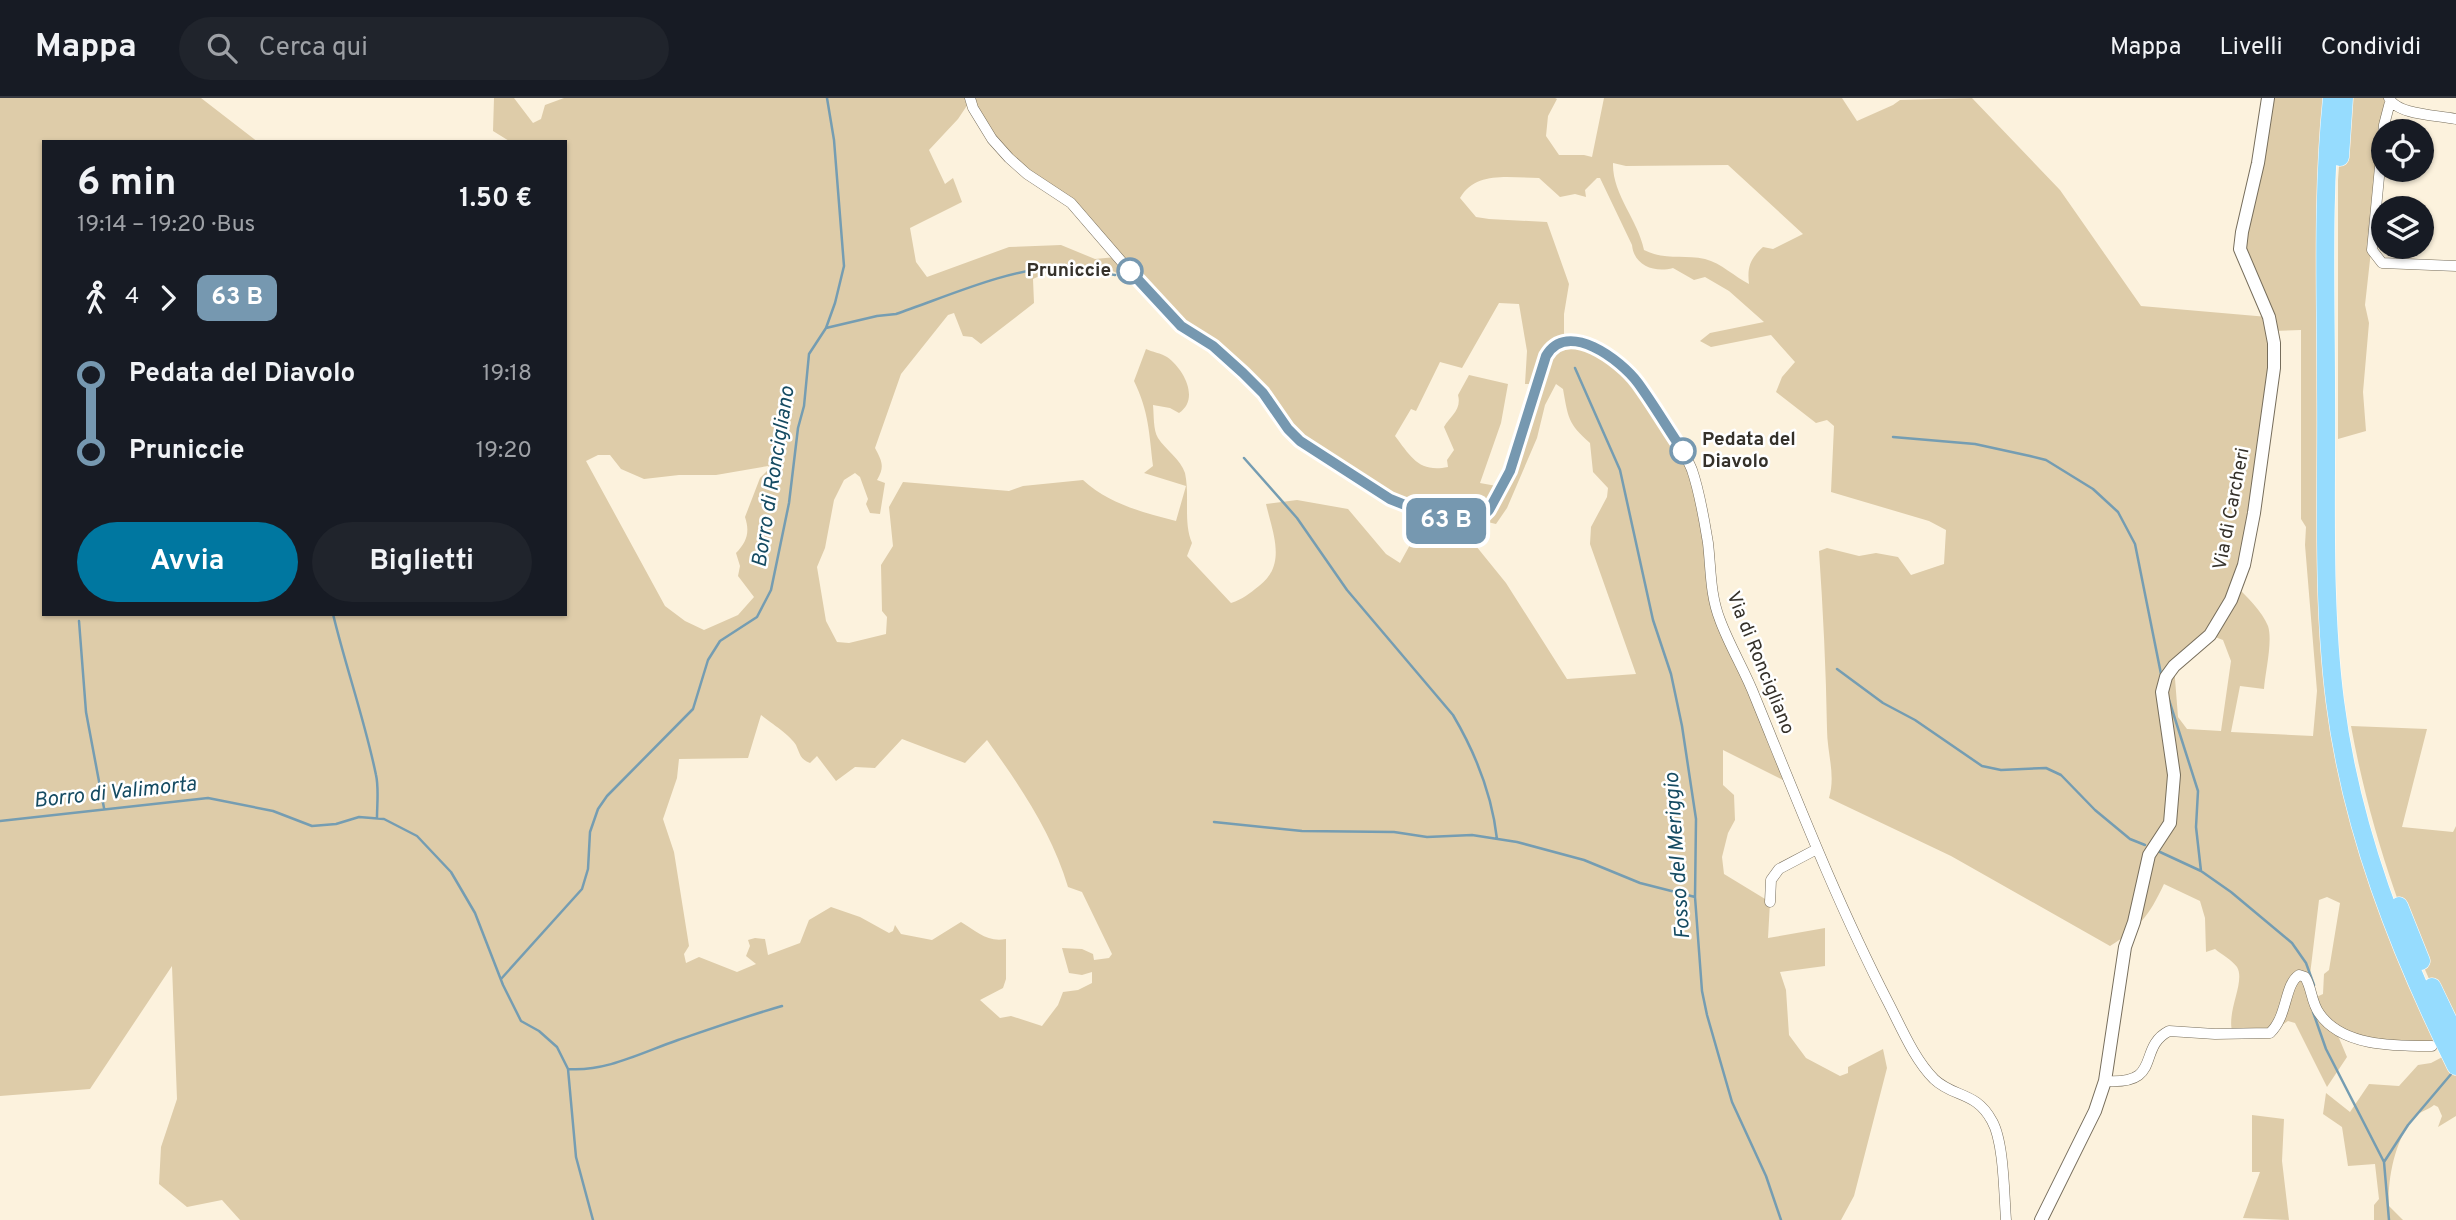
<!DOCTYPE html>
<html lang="it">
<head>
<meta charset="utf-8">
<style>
	body { margin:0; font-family:Overpass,sans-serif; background:#20242c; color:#f1f3f6; height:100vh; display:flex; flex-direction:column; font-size:26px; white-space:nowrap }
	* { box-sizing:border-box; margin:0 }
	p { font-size:23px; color:#9ea1a6 }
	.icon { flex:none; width:38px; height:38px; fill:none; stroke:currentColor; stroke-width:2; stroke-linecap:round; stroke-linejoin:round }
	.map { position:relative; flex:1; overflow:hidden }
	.details { position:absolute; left:42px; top:42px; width:525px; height:476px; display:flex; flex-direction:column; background:#171b24; border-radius:0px; box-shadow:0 2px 5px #0004 }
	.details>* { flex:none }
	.badge { padding:0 14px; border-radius:10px; font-size:24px; line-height:46px }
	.controls { position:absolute; left:2371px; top:21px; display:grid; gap:14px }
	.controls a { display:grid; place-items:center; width:63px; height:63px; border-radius:50%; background:#171b24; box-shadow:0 2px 5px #0004; font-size:35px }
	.map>.badge { position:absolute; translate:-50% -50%; box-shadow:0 0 0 4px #fff }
	.legs { display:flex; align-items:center; gap:10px; height:77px; padding:0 35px; font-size:23px }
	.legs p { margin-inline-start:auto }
	.head { display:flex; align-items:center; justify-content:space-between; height:119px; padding:0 35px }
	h1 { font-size:38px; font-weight:700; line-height:52px }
	.cta { display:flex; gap:14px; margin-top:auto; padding:14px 35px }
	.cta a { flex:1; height:80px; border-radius:42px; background:#0077a0; color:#fff; font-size:28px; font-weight:700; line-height:80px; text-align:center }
	.cta a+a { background:#20242c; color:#f1f3f6 }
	ul { padding:0 35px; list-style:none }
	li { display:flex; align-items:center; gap:24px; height:77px; font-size:26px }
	li i { display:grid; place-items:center; width:10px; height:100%; margin:0 9px; background:currentColor }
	li i::after { content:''; width:18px; height:18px; margin:-9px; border:5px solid; border-radius:50%; background:#171b24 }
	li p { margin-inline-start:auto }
	li:first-child i { background:linear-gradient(#0000 50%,currentColor 0) }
	li:last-child i { background:linear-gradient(currentColor 50%,#0000 0) }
	header { display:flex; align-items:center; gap:42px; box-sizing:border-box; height:98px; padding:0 35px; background:#171b24; border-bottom:2px solid #363941 }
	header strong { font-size:33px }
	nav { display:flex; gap:38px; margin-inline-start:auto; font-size:24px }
	.search { width:490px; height:63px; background:#20242c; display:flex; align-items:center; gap:18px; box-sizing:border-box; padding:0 24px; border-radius:38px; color:#9ea1a6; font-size:26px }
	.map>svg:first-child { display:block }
	.green { fill:#decca9; fill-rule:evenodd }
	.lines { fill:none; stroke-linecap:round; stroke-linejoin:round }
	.stream { stroke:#759db2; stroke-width:2.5 }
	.minor-casing { stroke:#766d5b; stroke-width:11 }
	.tertiary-casing { stroke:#766d5b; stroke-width:14 }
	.trunk-casing { stroke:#fff; stroke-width:19 }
	.minor { stroke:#fff; stroke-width:10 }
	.tertiary { stroke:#fff; stroke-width:12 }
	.trunk { stroke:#96dcfe; stroke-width:18 }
	.line-1-casing { stroke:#fff; stroke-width:16 }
	.line-1 { stroke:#7698b0; stroke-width:10 }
	.stop-1-dot { fill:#fff; stroke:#7698b0; stroke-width:3.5 }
	.labels { text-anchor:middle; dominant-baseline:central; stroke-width:5; stroke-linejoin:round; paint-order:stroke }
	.stop-label { font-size:19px; font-weight:bold; fill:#35312a; stroke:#fff; text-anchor:end }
	.street-label { font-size:19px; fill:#35312a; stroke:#fff }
	.water-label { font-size:21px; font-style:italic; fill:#154b62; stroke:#fff }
</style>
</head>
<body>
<header>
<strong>Mappa</strong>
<div class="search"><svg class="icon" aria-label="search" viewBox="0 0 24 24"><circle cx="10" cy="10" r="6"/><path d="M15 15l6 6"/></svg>Cerca qui</div>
<nav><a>Mappa</a><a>Livelli</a><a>Condividi</a></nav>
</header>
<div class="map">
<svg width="2456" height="1122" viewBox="0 0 2456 1122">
	<rect width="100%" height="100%" fill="#fcf2dd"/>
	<path class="green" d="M0,0H201L258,44H44V516H565V44H511L493,33L494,0H514L533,25L541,21L545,7L564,0H1555L1557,1L1548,18L1546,38L1559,57H1584L1592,59L1604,0H1842L1857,23L1893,7L1900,2L1972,0L2060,92L2141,208L2268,219L2240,151L2268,0H2332L2327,517L2350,686L2445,945L2404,948L2336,933L2347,959L2327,989L2295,925L2288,923L2270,935L2233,936C2225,915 2246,884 2237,869C2232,862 2221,856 2215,851L2206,854L2205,820L2200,803L2164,786C2149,818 2139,830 2110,848L1951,758L1829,700C1836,677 1827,655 1827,631C1826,571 1823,512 1819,453L1827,450L1859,458L1876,455L1898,459L1911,477L1944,466L1946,432L1929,423L1831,394L1834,328L1827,322L1816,325L1776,294L1782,279L1795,264L1771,237L1711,249L1700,243L1710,235L1764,224L1729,193L1705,179L1694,182L1673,170C1655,175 1634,168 1632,147L1600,80H1597L1585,92L1586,99L1575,96L1560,99L1539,80C1511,80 1476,72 1460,100L1476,119L1489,121L1547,124L1569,186L1564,216V241H1574L1626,272L1693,374L1713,502L1791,686L1723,652V687L1734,697L1735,722L1728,735L1722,759L1724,776L1770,804L1768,840L1825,830V868L1780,874L1786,892L1789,937L1806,960L1840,978L1848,975V969L1883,951L1887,970L1854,1098L1841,1122H240L222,1102L187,1109L159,1086L161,1049L177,1001L172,868L90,991L0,998ZM970,3L1009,60L1071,105L1116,159L1095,161L1061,147L1009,149L927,179L916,164L910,130L962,104L953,80L945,86L929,52L958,21ZM1613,65L1626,68L1728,67L1803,136L1773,151L1763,149C1750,161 1747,169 1749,186C1735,179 1721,165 1705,161C1683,156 1666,163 1644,152C1638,122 1612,96 1613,65ZM1063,167L1069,174L1086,175L1103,169L1117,175L1134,178L1181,228L1263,295L1300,343L1390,401L1427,416L1400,465L1386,456L1348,411L1297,402L1266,406C1273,436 1287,467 1259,488C1249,496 1243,501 1231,505L1187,458L1192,445C1183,424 1190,398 1185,375C1181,362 1165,351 1158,340C1153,332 1154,317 1153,307L1170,310L1179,315C1200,301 1184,271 1167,259C1161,255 1152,254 1146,251L1134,283C1149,314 1149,335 1153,368L1144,375L1186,388L1176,423C1142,414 1109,406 1083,382L1023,388L1009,393L903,384L889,409L893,448L881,467L882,513L887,519L886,536L849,545L837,544L826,523L817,469L825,450L834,402L844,382L855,375L860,379L868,401L866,406L870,415L880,416L885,385L877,382C885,369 882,363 875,350L901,276L948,217L954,215L963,238L972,239L981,246L1034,205L1033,181ZM1499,205L1519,206L1527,253L1525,286H1537L1502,389L1480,385L1501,325L1508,286L1469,277L1458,297C1462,312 1450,318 1444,329L1454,352L1447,362L1448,369C1419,375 1411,359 1395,338L1411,311L1416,313L1440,264L1462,270ZM2301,232V421L2306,429L2305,447L2317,593L2313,638L2231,634L2240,588L2264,591C2265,575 2273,543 2268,528C2262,513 2247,499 2236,488L2274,270L2272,233ZM1556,286L1563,291C1568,319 1568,326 1590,345L1593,374L1608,390L1607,399L1591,429L1590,446L1636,576L1567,581L1506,485L1459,427L1479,422L1496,426L1507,410L1537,340L1545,307ZM598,357H610L621,371L644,381L679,377H716L768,368L770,370L760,380L745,419C750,434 747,444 736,455L740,468L738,478L754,499L738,517L704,532L685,523L665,508L586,363ZM2210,537L2223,542L2231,563L2221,633L2187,631L2178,619L2174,568ZM761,617C770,624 791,638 796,647C800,656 800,661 810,665L817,658L836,683L855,669L875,670L902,641L965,665L987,642C1020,688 1052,735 1068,789L1082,794L1112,856L1109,860L1094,862L1093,856L1082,851L1062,850L1069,875L1082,877L1092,874V885L1078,892L1063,894L1058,907L1042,928L1011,918L1000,920L980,902L1003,890L1006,881V841C988,845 976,833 961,824L932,842L901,836L895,827L893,833L889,835L860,819L831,809L809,822L800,845L768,857L765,841L755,840L748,842L750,848L746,858L756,866L737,874L699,859L686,865L684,856L689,848L674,754L663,721L677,680L679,661L748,660ZM2327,799L2340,805L2329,872L2324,876L2323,896L2312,901L2309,885L2319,802Z
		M2344,0H2388L2365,207L2369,225L2363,294L2366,333L2338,341V82Z
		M2351,628L2427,631L2402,729L2453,734L2456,728V939C2407,839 2371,737 2351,628Z
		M2450,955L2456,968V1018L2438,1029L2442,1018L2438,1009L2434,1007C2428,1012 2420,1013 2415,1019C2396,1038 2387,1081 2389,1108L2403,1122H2374V1107L2379,1101L2375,1066L2348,1068L2342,1029L2323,1016L2326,995L2350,1014L2369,986L2399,988L2418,967L2431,965Z
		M2252,1017L2284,1021L2282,1063L2289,1122L2243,1120L2260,1074H2252Z"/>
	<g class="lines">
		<path class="stream" d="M826,230L877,218L896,216C946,199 1009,170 1062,169C1079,169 1098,174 1115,177
			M1575,270L1620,372L1653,522L1671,576L1682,628L1696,721L1695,799L1702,893L1707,917L1732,1004L1766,1078L1781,1122
			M1893,339L1975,346L2030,358L2046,362L2093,391L2118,414L2135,446L2161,576
			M1244,360L1297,420L1347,492L1453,617C1476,656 1492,697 1497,741
			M333,516C346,570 365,623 376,677C379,690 377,706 377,720
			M79,523L86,614L104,710
			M1837,571L1883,605L1915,622L1982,668L2001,672L2046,670L2061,677L2095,712L2130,741L2145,747
			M2169,602L2198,693L2196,729L2201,773
			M0,723L208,700L273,713L312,728L336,726L359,719L384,721L417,738L451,774L475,815L503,887L521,923L539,933L557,949L568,971L576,1059L593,1122
			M1214,724L1302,733L1394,734L1427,739L1472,737L1517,744L1584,762L1640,785L1695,799
			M2160,754L2201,773L2231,794L2292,845L2306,865L2314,887
			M501,881L582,791L588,771L590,734L598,711L607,698L693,611L708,562L720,543L757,519L771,492L789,405L798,330L804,308L809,256L826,230L835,205L844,168L834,42L827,0
			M2313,914L2326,951L2384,1064L2389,1122
			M568,971C606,974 643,954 678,942C713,930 747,918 782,908
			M2384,1064L2408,1027L2452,975"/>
		<g class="minor-casing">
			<path id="minor" d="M970,0L973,10L992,41L1009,60L1027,76L1071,105L1147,193L1181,228L1213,248L1263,295L1288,331L1300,343L1390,401L1450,425L1464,428L1479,422L1489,412L1510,373L1546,258C1555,241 1569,239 1585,246C1626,263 1642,293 1665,327C1675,342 1686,356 1692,372C1700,395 1704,421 1708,445C1711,471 1710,497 1720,522C1730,549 1745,573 1755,599C1797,702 1837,805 1888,904C1901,929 1914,961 1934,981C1954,1000 1976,993 1992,1023C2004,1044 2004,1096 2006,1122
				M2389,0C2397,17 2438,17 2456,21
				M2390,4L2384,27L2372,152L2382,165L2456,168
				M1770,804L1771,782L1779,771L1817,751
				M2105,983C2164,987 2136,950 2169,933L2215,936L2270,935C2288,918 2284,887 2299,877L2305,879C2312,890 2311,904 2319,915C2342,949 2395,948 2432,948"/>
		</g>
		<g class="tertiary-casing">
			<path id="tertiary" d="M2041,1122L2095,1013L2105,983L2125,849L2134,824L2149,757L2170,725L2174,677L2162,594L2166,579L2174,568L2210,537L2231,502L2244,467L2254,415L2274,270V245L2269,219L2240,151L2242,134L2258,65L2268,0"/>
		</g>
		<g class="trunk-casing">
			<path id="trunk" d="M2332,0C2322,96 2326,194 2326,291C2327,395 2322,500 2335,603C2351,731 2399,853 2456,968
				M2340,59L2344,0
				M2399,808L2421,863
				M2432,889L2456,939"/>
		</g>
		<use href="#minor" class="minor"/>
		<use href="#tertiary" class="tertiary"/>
		<use href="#trunk" class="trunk"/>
	</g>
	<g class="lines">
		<g class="line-1-casing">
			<path id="line-1" d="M1130,173L1181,228L1213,248L1243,275L1263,295L1288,331L1300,343L1390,401L1450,425L1464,428L1479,422L1489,412L1510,373L1546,258C1567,221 1621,262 1638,285C1654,307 1668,331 1683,353"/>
		</g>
		<use href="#line-1" class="line-1"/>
	</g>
	<g class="stop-1-dot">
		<circle cx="1130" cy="173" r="12"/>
		<circle cx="1683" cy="353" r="12"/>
	</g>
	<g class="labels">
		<g class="stop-label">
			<text x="1111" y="173">Pruniccie</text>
			<text x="1702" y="342" text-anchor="start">Pedata del<tspan x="1702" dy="22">Diavolo</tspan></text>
		</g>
		<g class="street-label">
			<text transform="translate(2232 411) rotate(-79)">Via di Carcheri</text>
			<text transform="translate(1760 565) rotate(68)">Via di Roncigliano</text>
		</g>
		<g class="water-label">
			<text transform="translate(774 379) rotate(-81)">Borro di Roncigliano</text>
			<text transform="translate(115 695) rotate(-6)">Borro di Valimorta</text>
			<text transform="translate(1678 758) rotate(-94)">Fosso del Meriggio</text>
		</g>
	</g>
</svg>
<div class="controls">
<a><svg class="icon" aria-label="locate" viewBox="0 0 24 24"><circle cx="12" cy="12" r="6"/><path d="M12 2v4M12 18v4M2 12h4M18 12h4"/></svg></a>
<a><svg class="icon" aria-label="layers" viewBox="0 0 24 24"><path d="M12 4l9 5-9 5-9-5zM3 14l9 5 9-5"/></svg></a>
</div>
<b class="badge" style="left:1446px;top:423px;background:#7698b0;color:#fff">63 B</b>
<section class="details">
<div class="head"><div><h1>6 min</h1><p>19:14 – 19:20 · Bus</p></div><b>1.50 €</b></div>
<div class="legs"><svg class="icon" aria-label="walk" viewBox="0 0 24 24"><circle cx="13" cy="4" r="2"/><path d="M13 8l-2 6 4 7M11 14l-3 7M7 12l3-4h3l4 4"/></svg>4<svg class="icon" aria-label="forward" viewBox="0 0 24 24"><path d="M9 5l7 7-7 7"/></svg><b class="badge" style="background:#7698b0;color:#fff">63 B</b></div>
<ul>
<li><i style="color:#7698b0"></i><b>Pedata del Diavolo</b><p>19:18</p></li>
<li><i style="color:#7698b0"></i><b>Pruniccie</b><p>19:20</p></li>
</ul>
<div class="cta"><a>Avvia</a><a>Biglietti</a></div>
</section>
</div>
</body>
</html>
